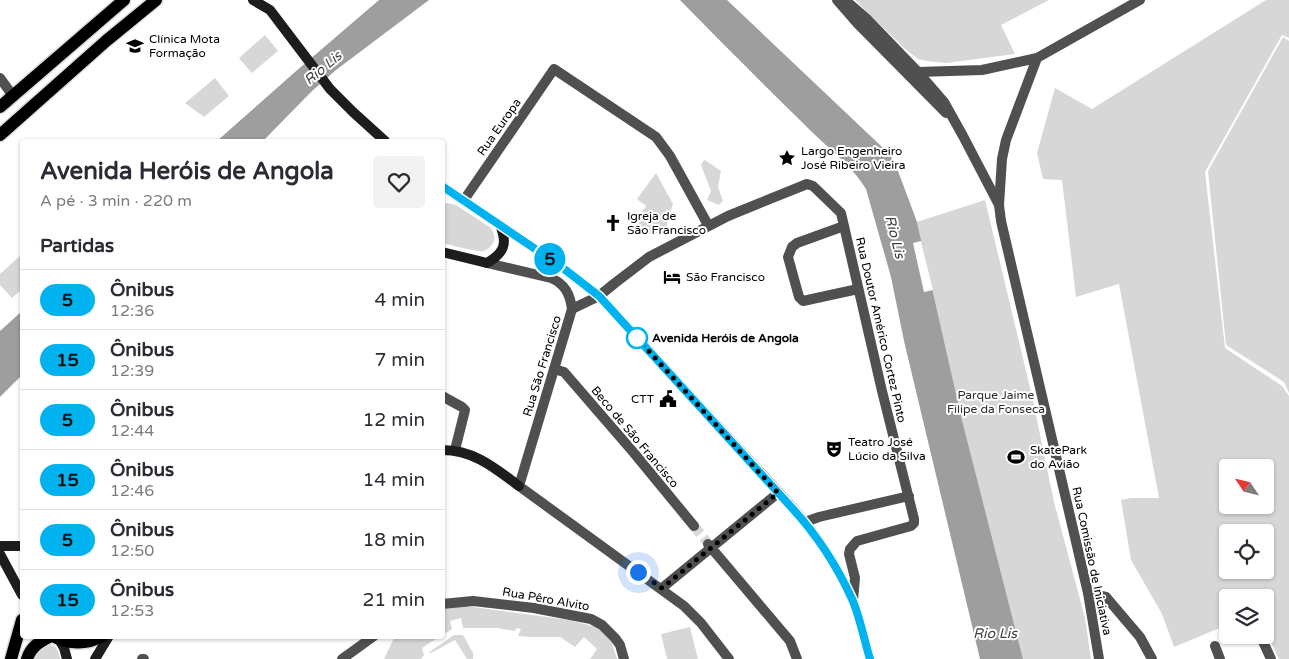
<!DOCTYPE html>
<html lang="pt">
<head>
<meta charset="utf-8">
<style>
	body { margin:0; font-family:"Varela Round",sans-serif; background:#f2f2f3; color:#2b2b33; height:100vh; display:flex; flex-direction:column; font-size:19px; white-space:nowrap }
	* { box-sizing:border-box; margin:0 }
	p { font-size:16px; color:#7c7c81 }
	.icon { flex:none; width:28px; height:28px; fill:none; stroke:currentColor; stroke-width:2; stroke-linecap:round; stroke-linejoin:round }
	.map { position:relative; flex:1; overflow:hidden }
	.details { position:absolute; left:20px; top:139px; width:425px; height:500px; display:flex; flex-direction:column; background:#fff; border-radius:5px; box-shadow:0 1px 4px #0004 }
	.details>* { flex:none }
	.badge { padding:0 10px; border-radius:16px; font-size:18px; line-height:32px }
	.needle { width:32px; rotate:305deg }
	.buttons { position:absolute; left:1219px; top:459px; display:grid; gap:10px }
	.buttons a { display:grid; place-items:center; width:55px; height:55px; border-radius:5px; background:#fff; box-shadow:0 1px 4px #0004; font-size:25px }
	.you { position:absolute; width:25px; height:25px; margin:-12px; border:4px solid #fff; border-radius:50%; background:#1a73e8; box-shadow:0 0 0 8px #1a73e833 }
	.map>.badge { position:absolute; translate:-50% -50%; box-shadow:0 0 0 2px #fff }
	h2 { padding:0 20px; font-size:19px; line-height:45px }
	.round { display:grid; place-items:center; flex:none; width:52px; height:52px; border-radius:5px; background:#f2f2f3 }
	.summary { display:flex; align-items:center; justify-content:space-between; height:85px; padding:0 20px }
	h1 { font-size:24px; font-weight:800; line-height:38px }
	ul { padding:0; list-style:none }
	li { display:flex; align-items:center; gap:15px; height:60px; padding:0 20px; border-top:1px solid #e1e1e2 }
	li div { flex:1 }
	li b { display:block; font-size:19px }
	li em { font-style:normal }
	li .badge { min-width:55px; font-weight:700; text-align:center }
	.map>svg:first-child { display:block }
	.green { fill:#d7d7d7; fill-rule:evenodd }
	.water { fill:#9e9e9e }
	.pier { fill:#fff }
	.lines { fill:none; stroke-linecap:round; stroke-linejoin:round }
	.minor-tunnel { stroke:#d9d9d9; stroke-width:10; stroke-dasharray:10 5; stroke-linecap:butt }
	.primary-casing { stroke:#dbdbdb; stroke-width:15 }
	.minor { stroke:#505050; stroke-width:10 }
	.tertiary { stroke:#505050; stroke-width:10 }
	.secondary { stroke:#1d1d1d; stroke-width:10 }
	.primary { stroke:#000; stroke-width:12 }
	.line-casing { stroke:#fff; stroke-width:11 }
	.line { stroke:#00b3ef; stroke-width:8 }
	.walk { stroke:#000; stroke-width:5; stroke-dasharray:0 9 }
	.stop-dot { fill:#fff; stroke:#00b3ef; stroke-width:2.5 }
	.labels { text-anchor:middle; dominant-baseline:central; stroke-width:4; stroke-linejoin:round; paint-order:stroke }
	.poi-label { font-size:12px; fill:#000; stroke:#fff; text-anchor:start }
	.street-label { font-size:12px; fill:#000; stroke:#fff }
	.stop-label { font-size:12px; font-weight:bold; fill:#000; stroke:#fff; text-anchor:start }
	.park-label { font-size:12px; fill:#2e2e2e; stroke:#fff }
	.water-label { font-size:14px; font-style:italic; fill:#3f3f3f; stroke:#fff }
</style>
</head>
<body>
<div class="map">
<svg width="1289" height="659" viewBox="0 0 1289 659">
	<rect width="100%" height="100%" fill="#fff"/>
	<path class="green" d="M855,0H1049L1001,25L1015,54L946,63L927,61L918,59L905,49Z
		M1266,0H1289V38L1282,35L1205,172L1225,348L1282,386L1289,396V659H1279L1265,630V598H1228L1227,625L1174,647L1162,614L1131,560L1121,500L1131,498H1159L1119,284L1076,297L1062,180L1043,179L1037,153L1055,88L1092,109ZM1228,468H1265V505H1228ZM1228,532H1265V570H1228Z
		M265,35L278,51L252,73L239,58Z
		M1283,37L1289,41V393L1284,382L1226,345L1208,171Z
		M215,78L229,96L204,117L185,103Z
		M705,160L721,171L718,187L723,201L719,205L707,200L711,191L701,165L703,161Z
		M656,173L673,204L666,228L654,235L644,232L636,227L642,219L639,216L646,206L637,199Z
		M985,200L1032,396L1054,502L1085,618L1091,659H1023L962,420L917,222Z
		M447,203L456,205L491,228C494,233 496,238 493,243C491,247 487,250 483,251C476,252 451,245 443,243V204Z
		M22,254V289L12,298L0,285V274Z
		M466,606L569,620L596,627L604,632L611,640L617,659H590L597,649L584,637L575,647L560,637H530L518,636L521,629L516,628L515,631L497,628H463L461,618L450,621L452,629L443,635V609Z
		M690,627L698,659H667L661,634Z
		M454,635H463L473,653V659H467L455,640L429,654L431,651Z
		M395,636H440L422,648L424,655L421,659H384Z
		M49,644L56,647L61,659H35L40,649Z"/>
	<path class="water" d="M379,0H429L336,70L312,91L263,141H217L295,72Z
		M680,0H727L880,145L889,154L895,163L917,222L962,420L1023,659H980L904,341L891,277L866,189C851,164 825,146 805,125C763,84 721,42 680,0Z
		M22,311V375L0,397V331Z"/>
	<path class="pier" d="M921,241L933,290L924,292L913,243Z"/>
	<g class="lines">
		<path class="minor-tunnel" d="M694,526L707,542"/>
		<g class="primary-casing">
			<path id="primary" d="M0,107L124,0
				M0,135L106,41L156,0
				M52,636C68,644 86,645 103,636
				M11,659L22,620
				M27,659C31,646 40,642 51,636"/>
		</g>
		<path class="minor" d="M918,72L982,70L1037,58L1140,0
			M0,78L13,96
			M464,200L554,69L656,137L670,156L708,225
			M999,205L1002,159L1006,140L1037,58
			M844,226L797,243L792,247L788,257L799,297L803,301L858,289
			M599,296L615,283L649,257L728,216L807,184L813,186L841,213L882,391L914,519V523L911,526L857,541L850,549L849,554L855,578L853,600
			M554,369L564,372L634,453L694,526
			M442,396L462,407L465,410L455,450
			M805,522L819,517L909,496
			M708,544L790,641L797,659
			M662,588L778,493
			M1088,593L1106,597L1140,637L1152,659
			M442,604L473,601L534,608L591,619L602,625L615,638L620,645L624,659
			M1260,635L1271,659
			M1215,646L1220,659
			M142,659H144
			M342,659L374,636"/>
		<path class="tertiary" d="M837,0L857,23L946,113
			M845,0L866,18L918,72L944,102L963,136L999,205L1001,221L1088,593L1099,659
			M487,263L551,278C565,284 570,294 572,309L519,486L684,606L701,623L729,659
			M572,309L599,296"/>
		<path class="secondary" d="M253,0L270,10L330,89L353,112L385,141
			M442,186L559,265L599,296L792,507C816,534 837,566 852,599C860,616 864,640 870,659
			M442,252L487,263C504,253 508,244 500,225
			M442,450C474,450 495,468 519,486
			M0,546H22
			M0,554L22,595
			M59,639L64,648L67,659
			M95,659L109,636"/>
		<use href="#primary" class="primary"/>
	</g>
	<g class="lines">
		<g class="line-casing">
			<path id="line" d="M442,186L559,265L599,296L792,508C816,534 837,566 852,599C860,617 864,640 870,659"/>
		</g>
		<use href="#line" class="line"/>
		<path class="walk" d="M637,338L778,493L662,588L638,572"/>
	</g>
	<defs>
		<g id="school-bare" transform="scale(1.35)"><path d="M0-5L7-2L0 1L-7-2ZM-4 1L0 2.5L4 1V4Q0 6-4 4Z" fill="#000" stroke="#fff" stroke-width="2.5" paint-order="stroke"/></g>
		<g id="sight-bare" transform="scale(1.35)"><path d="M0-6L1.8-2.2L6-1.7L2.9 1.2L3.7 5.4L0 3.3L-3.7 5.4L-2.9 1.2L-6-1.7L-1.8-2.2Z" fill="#000" stroke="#fff" stroke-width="2.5" paint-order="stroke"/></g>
		<g id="church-bare" transform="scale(1.35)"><path d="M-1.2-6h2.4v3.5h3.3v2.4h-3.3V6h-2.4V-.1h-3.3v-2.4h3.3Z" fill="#000" stroke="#fff" stroke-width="2.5" paint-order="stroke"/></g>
		<g id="hotel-bare" transform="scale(1.35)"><path d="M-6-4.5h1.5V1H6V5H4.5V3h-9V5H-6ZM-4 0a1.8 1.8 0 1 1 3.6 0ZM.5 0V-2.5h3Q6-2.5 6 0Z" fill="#000" stroke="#fff" stroke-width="2.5" paint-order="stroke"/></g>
		<g id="civic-bare" transform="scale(1.35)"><path d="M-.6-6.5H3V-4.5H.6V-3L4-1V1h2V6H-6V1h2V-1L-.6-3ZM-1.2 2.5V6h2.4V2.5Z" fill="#000" stroke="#fff" stroke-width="2.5" paint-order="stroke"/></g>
		<g id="theatre-bare" transform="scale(1.35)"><path d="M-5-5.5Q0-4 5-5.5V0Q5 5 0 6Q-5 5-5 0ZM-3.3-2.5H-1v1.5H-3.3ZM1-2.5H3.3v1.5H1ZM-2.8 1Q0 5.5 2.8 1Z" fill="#000" stroke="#fff" stroke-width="2.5" paint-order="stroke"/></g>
		<g id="stadium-bare" transform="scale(1.35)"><path d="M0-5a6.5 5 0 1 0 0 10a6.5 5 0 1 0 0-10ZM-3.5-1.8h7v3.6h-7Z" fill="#000" stroke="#fff" stroke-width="2.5" paint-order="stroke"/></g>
	</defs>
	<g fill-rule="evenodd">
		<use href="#school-bare" x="135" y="46"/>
		<use href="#sight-bare" x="787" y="158"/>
		<use href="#church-bare" x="613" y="223"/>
		<use href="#hotel-bare" x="672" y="277"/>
		<use href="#civic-bare" x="668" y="399"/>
		<use href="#theatre-bare" x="834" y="449"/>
		<use href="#stadium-bare" x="1016" y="457"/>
	</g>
	<circle class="stop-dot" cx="637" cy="338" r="10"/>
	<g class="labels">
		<g class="poi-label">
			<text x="149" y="39">Clínica Mota<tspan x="149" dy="14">Formação</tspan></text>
			<text x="801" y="151">Largo Engenheiro<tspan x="801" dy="14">José Ribeiro Vieira</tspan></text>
			<text x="627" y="216">Igreja de<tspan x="627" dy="14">São Francisco</tspan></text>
			<text x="686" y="277">São Francisco</text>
			<text x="654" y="399" text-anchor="end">CTT</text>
			<text x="848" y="442">Teatro José<tspan x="848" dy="14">Lúcio da Silva</tspan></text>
			<text x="1030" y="450">SkatePark<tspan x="1030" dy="14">do Avião</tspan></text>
		</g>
		<g class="street-label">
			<text transform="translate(499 127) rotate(-55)">Rua Europa</text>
			<text transform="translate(881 330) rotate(77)">Rua Doutor Américo Cortez Pinto</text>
			<text transform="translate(542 366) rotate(-73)">Rua São Francisco</text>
			<text transform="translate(635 437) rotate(50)">Beco de São Francisco</text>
			<text transform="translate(1092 561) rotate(78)">Rua Comissão de Iniciativa</text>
			<text transform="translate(546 599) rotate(10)">Rua Pêro Alvito</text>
		</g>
		<g class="stop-label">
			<text x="652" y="338">Avenida Heróis de Angola</text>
		</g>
		<g class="park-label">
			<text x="996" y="395">Parque Jaime<tspan x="996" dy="14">Filipe da Fonseca</tspan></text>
		</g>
		<g class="water-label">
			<text transform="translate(323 68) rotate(-40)">Rio Lis</text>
			<text transform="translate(895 237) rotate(76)">Rio Lis</text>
			<text x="995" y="633">Rio Lis</text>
		</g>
	</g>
</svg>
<div class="buttons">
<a><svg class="needle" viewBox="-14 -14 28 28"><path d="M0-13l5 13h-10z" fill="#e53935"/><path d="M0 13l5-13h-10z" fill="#7c7c81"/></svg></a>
<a><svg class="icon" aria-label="locate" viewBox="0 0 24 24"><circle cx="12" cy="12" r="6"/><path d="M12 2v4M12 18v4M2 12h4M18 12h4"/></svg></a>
<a><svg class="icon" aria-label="layers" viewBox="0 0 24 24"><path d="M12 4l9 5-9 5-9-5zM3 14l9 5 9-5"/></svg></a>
</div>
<div class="you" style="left:638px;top:572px"></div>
<b class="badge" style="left:550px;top:259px;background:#00b3ef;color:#111">5</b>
<section class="details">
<div class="summary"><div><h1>Avenida Heróis de Angola</h1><p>A pé · 3 min · 220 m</p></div><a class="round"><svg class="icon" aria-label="heart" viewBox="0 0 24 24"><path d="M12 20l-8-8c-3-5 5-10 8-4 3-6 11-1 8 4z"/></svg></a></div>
<h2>Partidas</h2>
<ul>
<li><span class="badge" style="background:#00b3ef;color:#111">5</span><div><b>Ônibus</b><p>12:36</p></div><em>4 min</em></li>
<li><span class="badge" style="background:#00b3ef;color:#111">15</span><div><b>Ônibus</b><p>12:39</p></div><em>7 min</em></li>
<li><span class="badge" style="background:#00b3ef;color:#111">5</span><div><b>Ônibus</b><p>12:44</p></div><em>12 min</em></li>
<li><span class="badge" style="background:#00b3ef;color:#111">15</span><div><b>Ônibus</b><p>12:46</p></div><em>14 min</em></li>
<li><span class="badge" style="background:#00b3ef;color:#111">5</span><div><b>Ônibus</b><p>12:50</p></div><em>18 min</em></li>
<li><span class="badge" style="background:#00b3ef;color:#111">15</span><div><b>Ônibus</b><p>12:53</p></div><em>21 min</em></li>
</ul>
</section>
</div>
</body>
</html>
